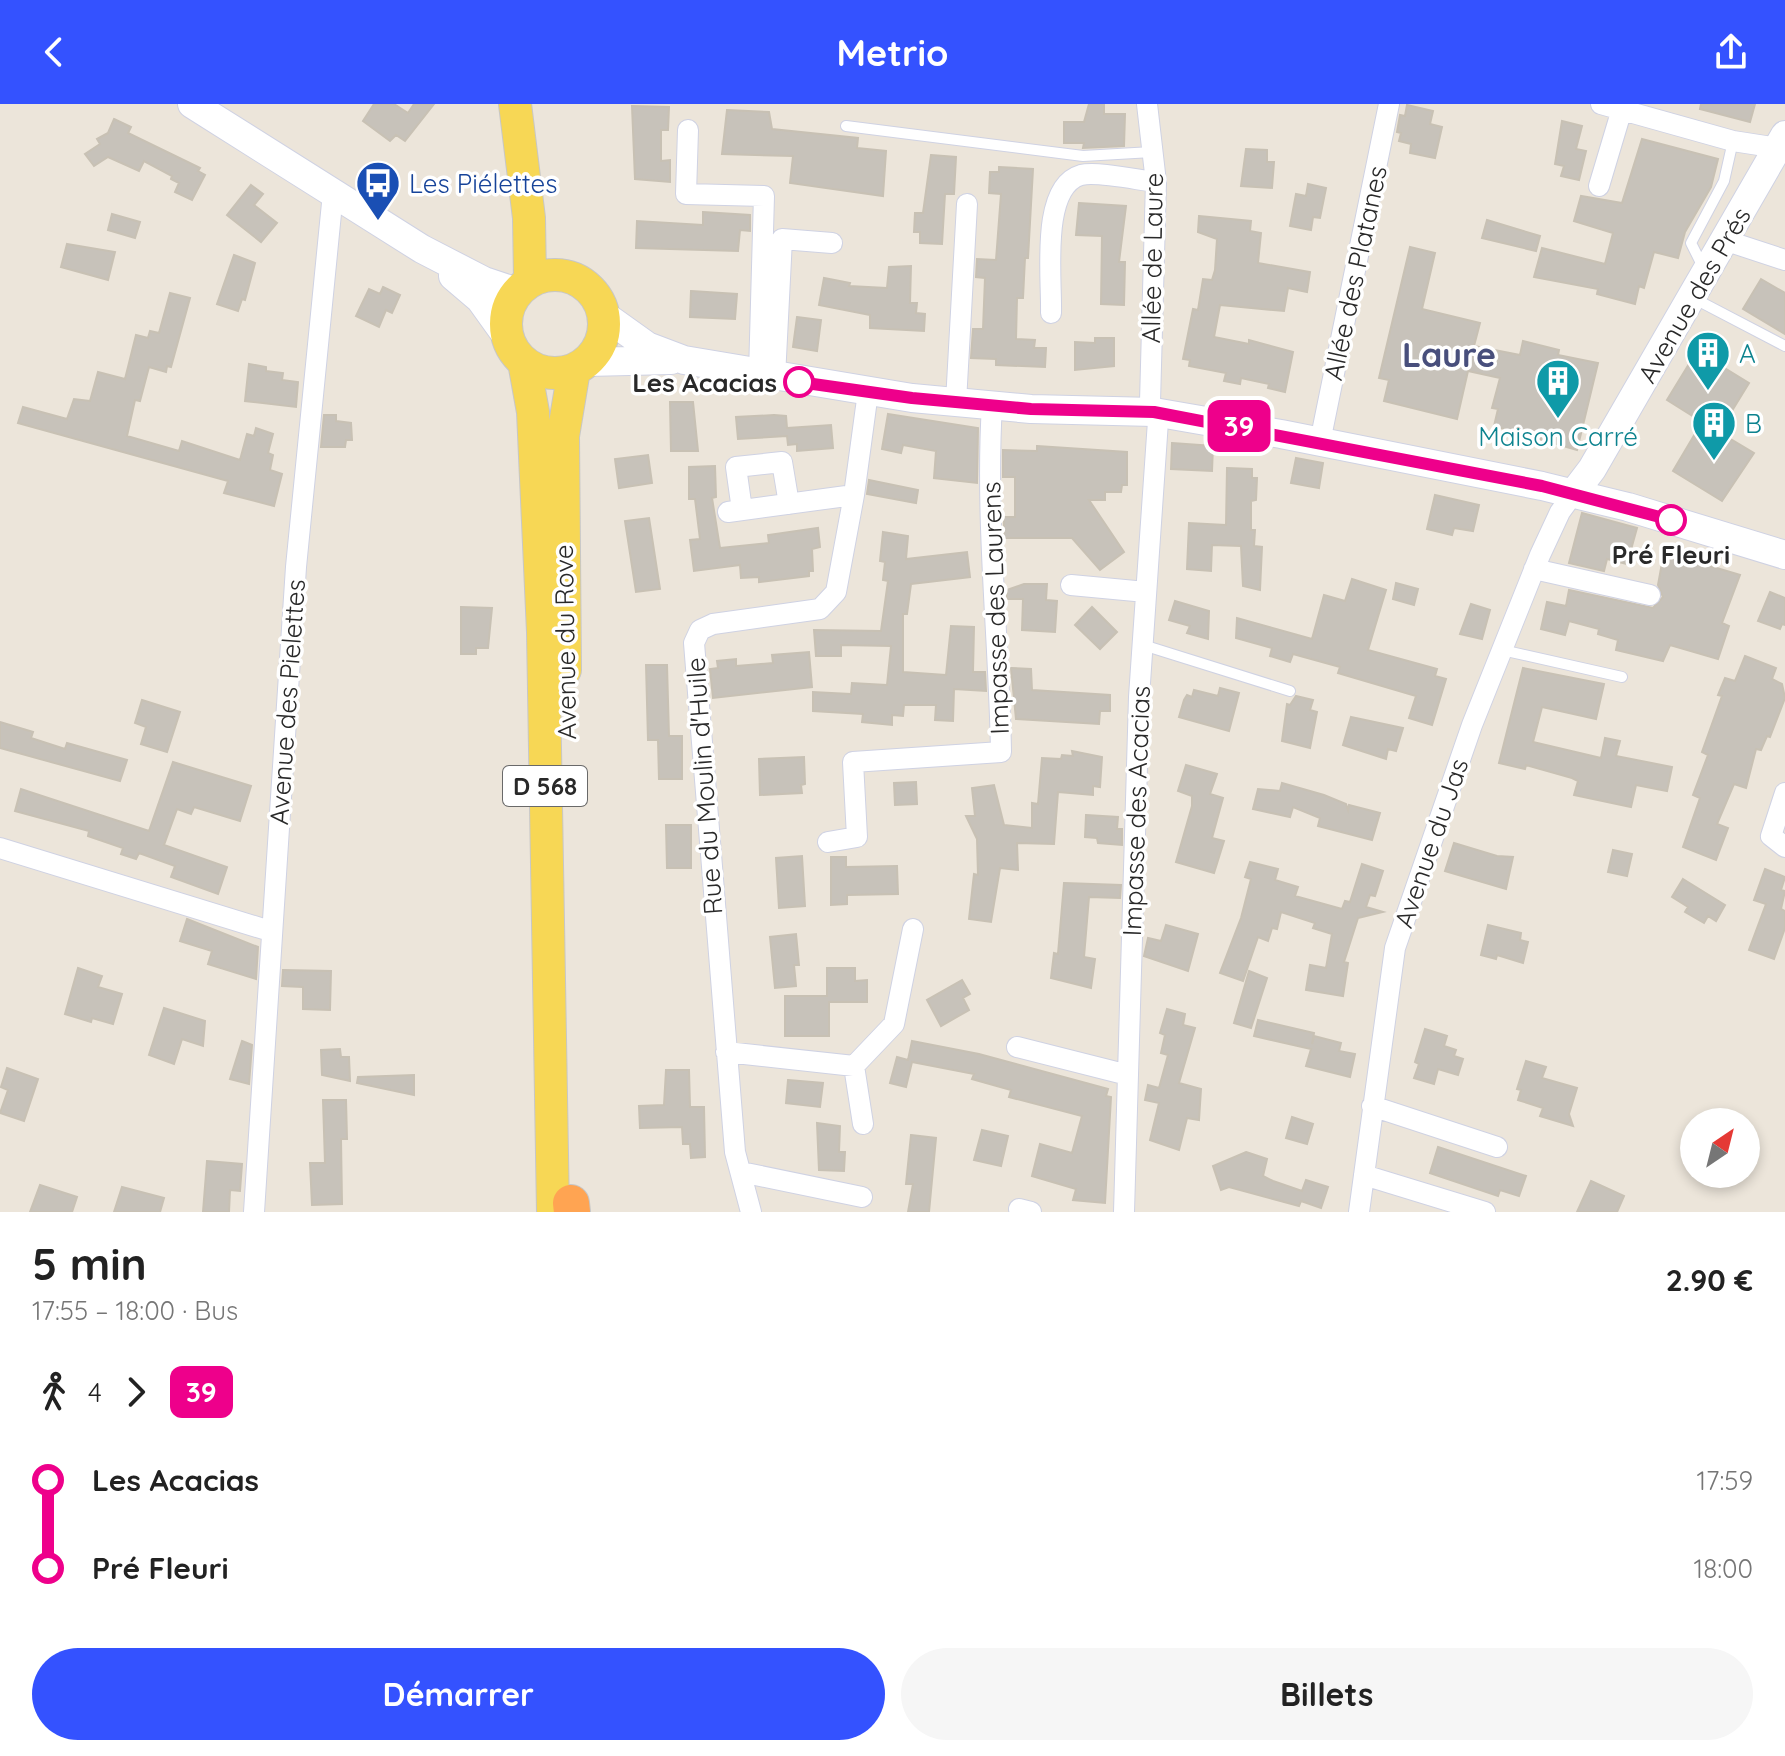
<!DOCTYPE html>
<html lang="fr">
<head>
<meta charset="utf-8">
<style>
	body { margin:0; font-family:Quicksand,sans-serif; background:#f6f6f6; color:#222; height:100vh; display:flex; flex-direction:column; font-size:30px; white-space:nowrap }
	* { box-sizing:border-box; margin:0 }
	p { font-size:26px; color:#767676 }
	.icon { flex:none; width:44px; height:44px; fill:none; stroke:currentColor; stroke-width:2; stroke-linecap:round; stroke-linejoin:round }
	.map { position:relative; height:1108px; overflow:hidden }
	.drawer { display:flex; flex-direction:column; background:#fff; flex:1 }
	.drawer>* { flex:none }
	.badge { padding:0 16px; border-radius:12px; font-size:28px; line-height:52px }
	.needle { width:52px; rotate:35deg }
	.controls { position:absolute; left:1680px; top:1004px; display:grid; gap:16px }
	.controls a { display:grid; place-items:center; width:80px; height:80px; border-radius:50%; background:#fff; box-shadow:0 4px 12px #0003; font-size:40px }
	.map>.badge { position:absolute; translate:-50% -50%; box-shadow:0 0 0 4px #fff }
	.legs { display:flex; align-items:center; gap:12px; height:88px; padding:0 32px; font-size:26px }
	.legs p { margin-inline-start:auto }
	.summary { display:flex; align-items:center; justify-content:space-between; height:136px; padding:0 32px }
	h1 { font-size:44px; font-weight:700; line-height:60px }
	.cta { display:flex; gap:16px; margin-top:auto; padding:16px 32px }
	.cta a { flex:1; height:92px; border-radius:48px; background:#3452ff; color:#fff; font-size:32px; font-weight:700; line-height:92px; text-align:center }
	.cta a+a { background:#f6f6f6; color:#222 }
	ul { padding:0 32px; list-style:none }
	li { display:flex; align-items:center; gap:28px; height:88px; font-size:30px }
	li i { display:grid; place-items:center; width:12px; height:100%; margin:0 10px; background:currentColor }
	li i::after { content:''; width:20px; height:20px; margin:-10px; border:6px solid; border-radius:50%; background:#fff }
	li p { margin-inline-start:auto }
	li:first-child i { background:linear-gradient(#0000 50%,currentColor 0) }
	li:last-child i { background:linear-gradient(currentColor 50%,#0000 0) }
	header { display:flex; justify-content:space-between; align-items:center; height:104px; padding:0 32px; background:#3452ff; color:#fff; font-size:36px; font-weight:700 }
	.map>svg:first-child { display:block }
	.building { fill:#c7c2ba; stroke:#c8c1b4; stroke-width:2 }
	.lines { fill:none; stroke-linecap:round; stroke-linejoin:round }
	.lane-casing { stroke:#cfd2e3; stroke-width:12 }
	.street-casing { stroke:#cfd2e3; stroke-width:22 }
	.secondary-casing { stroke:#cfd2e3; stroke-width:30 }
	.primary-casing { stroke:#c7c7c7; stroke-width:34 }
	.highway-casing { stroke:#c7c7c7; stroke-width:38 }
	.lane { stroke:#fff; stroke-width:10 }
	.street { stroke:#fff; stroke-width:20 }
	.secondary { stroke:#fff; stroke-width:28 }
	.primary { stroke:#f7d755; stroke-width:32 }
	.highway { stroke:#ffa452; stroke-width:36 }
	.line-1-casing { stroke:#fff; stroke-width:18 }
	.line-1 { stroke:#ee008b; stroke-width:12 }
	.stop-1-dot { fill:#fff; stroke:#ee008b; stroke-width:4 }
	.labels { text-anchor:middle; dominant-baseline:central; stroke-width:7; stroke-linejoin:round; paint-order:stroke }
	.shield { fill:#fff; stroke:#696969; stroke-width:2 }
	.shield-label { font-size:24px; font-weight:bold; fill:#292929 }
	.transit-label { font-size:26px; fill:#164399; stroke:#fff; text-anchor:start }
	.street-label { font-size:26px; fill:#292929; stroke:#fff }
	.culture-label { font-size:26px; fill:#0d838f; stroke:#fff; text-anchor:start }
	.stop-label { font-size:26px; font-weight:bold; fill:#292929; stroke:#fff; text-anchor:end }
	.district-label { font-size:34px; font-weight:bold; fill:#484f7c; stroke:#fff }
</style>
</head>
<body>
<header><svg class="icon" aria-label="back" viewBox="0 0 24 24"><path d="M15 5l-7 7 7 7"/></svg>Metrio<svg class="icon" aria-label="share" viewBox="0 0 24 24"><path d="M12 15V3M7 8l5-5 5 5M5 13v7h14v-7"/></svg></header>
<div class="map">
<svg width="1785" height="1108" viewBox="0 0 1785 1108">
	<rect width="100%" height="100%" fill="#ece5da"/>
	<path class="building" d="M374,0H394L408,9L414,0H434L405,37L396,31L390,37L363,17Z
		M1089,0H1104V10H1125L1124,42L1083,44L1084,39H1064V18H1084Z
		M1701,0H1755L1750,18L1700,5Z
		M1407,1L1433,7L1430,20L1442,23L1435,54L1410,49L1411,40L1399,37L1401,29L1397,28L1400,11L1405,12Z
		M632,2L669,3L668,26H661V57L670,56V78L635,75Z
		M727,6L769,8L772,25L858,34L857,44L886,47L883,92L790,79L793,52L722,50Z
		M114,15L131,23L128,29L200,64L198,67L205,71L192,96L175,88L179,79L171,75L172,72L144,57L139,67L108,53L94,62L85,50L100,40L97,35L108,29Z
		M1562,17L1582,22L1576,45L1586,47L1579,76L1561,72L1564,62L1555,60Z
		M1642,35L1718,55L1711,83L1685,128L1678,154L1654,148L1644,184L1639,182L1635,200L1597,190L1598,185L1534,173L1542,144L1605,160L1613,129L1574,117L1581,92L1622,99Z
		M1246,45L1267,46V58H1274L1272,84L1241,82Z
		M931,51L956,53L954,90H945L942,140L920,139V128H914L915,109H923Z
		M999,63L1033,65L1028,154H1025L1023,194H1017L1016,235L1035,236L1034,244H1046L1045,263L996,261V255L971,254L973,225H983L985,174L976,173L977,155L996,156L1001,90L989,89L990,68H999Z
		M1308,80L1326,84L1320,114L1313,113L1311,126L1290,122L1296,90L1306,92Z
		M251,81L263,90L254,101L277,119L261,138L227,111Z
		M1079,99L1126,102L1119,158H1125L1124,201L1101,200L1102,132L1076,131Z
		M703,108L750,111V127L740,126L738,147L636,144L637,117L703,121Z
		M112,110L140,118L135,134L108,126Z
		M1199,112L1251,117L1250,127L1261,129L1258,159L1310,168L1307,188L1288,184L1284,207L1220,201L1214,233L1249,240V236L1293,248L1285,288L1268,284L1269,280L1241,274L1240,280L1224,277L1226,269L1189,262L1190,256L1183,255L1193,205L1198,206L1203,175L1212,176L1215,166L1217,135L1198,128Z
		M1487,116L1540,132L1536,147L1482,134Z
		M67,140L115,148L108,176L61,163Z
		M1410,143L1435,149L1422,205L1480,219L1474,242L1520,251L1523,237L1559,246L1558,251L1598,259L1577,346L1494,322L1498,305L1492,304L1500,274L1468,267L1457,315L1384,297L1389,276L1379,274Z
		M234,151L255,159L245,196L242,195L238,207L217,200Z
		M911,162L910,199H917L916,209L925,210L924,227L870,224V211L819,201L824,174L850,179L849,182L887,184L889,163Z
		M1761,175L1785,189V230L1743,205Z
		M383,183L400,191L392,209L386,206L379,223L356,212L369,185L380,190Z
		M691,187L737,190L735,215L690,213Z
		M170,189L190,194L171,263L167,262L166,268L149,263L140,297L135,296L127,332L179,347L182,337L240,356L247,330L254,332L256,324L273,330L268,349L273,351L270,366L282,370L274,402L224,389L228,377L18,319L23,303L67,315L74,295L90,297L98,268L125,275L136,231L148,234L150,227L159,229Z
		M797,213L821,216L817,247L793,243Z
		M1095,234H1114V262L1075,266V238L1095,239Z
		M1697,247L1749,279L1719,328L1754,349L1722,397L1673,367L1702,318L1667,296Z
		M249,260L266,263V267L283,269L282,276L298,278L296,303L245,297Z
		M670,298H693L698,347H671Z
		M888,310L978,324L977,379L934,374L936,347L903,341L901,349L882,345Z
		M324,311H336V317L351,319L352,336H346L345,343H321Z
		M774,311L786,312L787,324L831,321L833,344L797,347V340L788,341L787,332L738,335L736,313Z
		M1172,339L1213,342L1212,367L1171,365Z
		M1037,342L1127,348V381H1122L1121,388H1105V396H1089L1124,448L1100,466L1072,434H1004V413H1015V373H1003V346L1037,347Z
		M648,351L652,379L619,384L615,355Z
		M1296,354L1323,359L1319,384L1291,379Z
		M715,362L716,393L712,394L720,444L769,439L768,431L818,424L820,443L812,445L813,467H809V472L759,478V473L741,474L740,461L694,467L690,436L700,435L695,395H689V363Z
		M1227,364L1252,365V374H1257L1256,396L1251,397V426H1255L1254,442L1262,443L1260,486L1243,482L1241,442L1212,441L1211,467L1187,465L1189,419L1226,421Z
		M869,376L918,386L916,399L867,390Z
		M1435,391L1479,401L1473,427L1454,424L1452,431L1427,425Z
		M1582,409L1637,424L1627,460L1607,455L1604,467L1569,459Z
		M649,414L660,485L636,488L625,417Z
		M883,428L908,432L906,455L967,448L970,473L911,480L907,510H903V568L946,571L951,522L974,523L973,568H985L986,587L954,585L953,617L935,616L936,601H904L903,612L892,611V621L862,618L863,610L813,607V588L851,590L852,579L887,581L891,542L841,541V552H816L814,526L881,527L888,477L883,476L885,458L880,457Z
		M1664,448L1700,455V459L1740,471L1722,519L1729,522L1718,555L1670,541L1663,557L1616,546L1618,536L1598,530L1599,525L1569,517L1565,531L1541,525L1547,498L1566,502L1569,486L1653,504L1663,493L1658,481Z
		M1352,475L1386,486L1368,546L1437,565L1435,572L1446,575L1432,621L1409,614L1416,592L1338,569L1340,563L1293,550L1290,558L1270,552L1272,544L1236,534L1237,514L1312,535L1324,491L1345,497Z
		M1396,479L1418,485L1414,501L1393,495Z
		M1024,480H1047L1046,496L1057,497L1055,528L1022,526L1023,495H1007V486Z
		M1770,488L1785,494V521L1782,520L1780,525L1758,517Z
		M1175,497L1209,507L1208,535L1187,529L1190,522L1169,516Z
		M1471,500L1490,506L1482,535L1460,530Z
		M461,503L492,504L488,544H476V550H461Z
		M1092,503L1117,528L1100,545L1075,521Z
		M809,548L812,583L713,594L710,565L718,564L717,557L736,555V562L773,559L772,551Z
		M1745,552L1776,564L1772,575L1782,580L1785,594L1770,633L1767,632L1761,646L1756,645L1746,684L1734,680L1717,720L1728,724L1716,756L1683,743L1700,694L1693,691L1708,651L1702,648L1722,592L1718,591L1725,574L1735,577Z
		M646,561H667L669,632H682V675H659L658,636H648Z
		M1011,564L1031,565L1032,586L1110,591V607H1100L1099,620L1016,615Z
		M1523,564L1604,580L1596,615L1542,603L1533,638L1601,654L1605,634L1620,637L1616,652L1672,663L1667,687L1636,681L1631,703L1574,691L1578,677L1572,674L1526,661L1525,665L1499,659Z
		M1220,584L1239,589L1229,627L1179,613L1184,596L1187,591L1192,593L1194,586L1218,592Z
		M1296,592L1313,596L1310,606L1317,608L1310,644L1282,637L1287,600L1290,601Z
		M142,596L180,608L167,648L141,640L146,623L135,619Z
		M1351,613L1403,624L1396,647L1388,645L1386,655L1343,641Z
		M0,618L33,628L31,634L65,645L67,639L127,656L120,677L0,644Z
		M1072,647L1102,653L1100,683L1093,682V691L1058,688L1054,740L1017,739L1018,766L1000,764L991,818L969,815L974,770L978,771L977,735L966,712H975L972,684L994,681L1004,721L1032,724V699L1038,700L1042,654L1061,655L1062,651L1073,652Z
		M804,653L805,680L801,681L802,689L760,691L759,655Z
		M173,658L251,682L240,717L194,703L191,710L177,705L164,741L227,763L218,790L171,773L175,762L139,749L136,755L121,750L123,744L88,732L89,727L15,707L21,685L149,727Z
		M1186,661L1217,670L1210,690L1223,694L1212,734L1224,737L1214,769L1176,758L1192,702V692L1178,687Z
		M916,678L917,700L895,701L894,679Z
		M1282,679L1324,691L1346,700L1348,706L1349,701L1380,709L1372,736L1318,722L1320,714L1293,703L1290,713L1253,705L1258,685L1280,687Z
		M1086,711L1118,713L1117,725H1122V741L1098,739L1097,734L1085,733Z
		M666,721H691V764H667Z
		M1454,739L1497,752L1513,753L1506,785L1445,767Z
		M1613,746L1632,750L1627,772L1608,768Z
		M802,752L805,802L779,804L776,754Z
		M831,753H846V763L897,762L898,790L847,791V800L831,801Z
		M1250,758L1278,765L1275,776L1298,783L1295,792L1342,805L1345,797L1350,798L1362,760L1383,767L1375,792L1370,791L1366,803L1383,808L1358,814L1344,858L1348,859L1343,892L1306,886L1310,861L1326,864L1332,830L1313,824L1315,819L1281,808L1277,825L1272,824L1268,837L1258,833L1243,877L1220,869L1241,814L1251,775L1245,773Z
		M1765,765L1785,773L1781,786L1785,787L1781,805L1785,807V824L1774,855L1749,846L1766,800L1754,796Z
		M1683,775L1725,801L1716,817L1708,812L1704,819L1685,808L1688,803L1672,793Z
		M1064,779L1121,781L1120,794L1089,793L1084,853L1095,855L1091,884L1051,874L1054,849L1058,850Z
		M187,815L258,843L256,875L208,860L212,847L180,837Z
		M1166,821L1198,830L1188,867L1144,852L1148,834L1161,837Z
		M1488,821L1521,829L1520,836L1528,838L1523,859L1497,851L1496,855L1481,851Z
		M796,830L799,861H794L796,882L775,884L770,833Z
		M78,864L102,872L98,883L122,890L113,920L92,914L91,918L65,910Z
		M827,864H855V877L867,876V898H829V932H785V892H827Z
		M283,866L331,867L330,906L303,905V883L282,882Z
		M1249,867L1267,874L1251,924L1234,919Z
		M962,876L970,890L963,894L969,906L941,922L927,896Z
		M164,904L205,917L203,942L182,935L174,960L149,951Z
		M1167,905L1185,910L1183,921L1195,924L1179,979L1201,985L1199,1016L1187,1014L1179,1046L1150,1036L1159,999L1145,996L1148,981L1159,984L1168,951L1161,949L1165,931L1160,929Z
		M1258,916L1314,929L1312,940L1314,932L1341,939L1339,947L1355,950L1350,973L1306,962L1311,945L1254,932Z
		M1425,925L1447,932L1444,942L1456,946L1454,952L1463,955L1458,971L1438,965L1434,980L1414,974L1419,960L1415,958Z
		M242,937L252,941L249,980L230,975Z
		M912,937L979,950L1108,985L1106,992L1111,993L1105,1099L1073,1096L1076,1085L1032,1072L1040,1040L1072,1049L1082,1012L1009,993L1011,986L972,975L974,970L912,958L906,983L890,979L897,953L908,956Z
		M340,945L341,953H349L350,977L322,971L321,946Z
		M1526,957L1546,963L1542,974L1577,984L1569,1010L1573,1022L1540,1012L1543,1004L1518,996L1521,986L1517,985Z
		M7,964L38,975L24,1017L0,1009L8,986L1,983Z
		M666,966H689L690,1003H704L705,1053L691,1054L690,1040H683L682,1023L640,1024L639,1002L664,1001Z
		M414,971V991L357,979L358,973Z
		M788,976L823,979L820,1003L786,999Z
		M323,996H346L347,1035H341L342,1100L312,1101L310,1059H325Z
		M1292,1013L1313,1020L1307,1040L1286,1034Z
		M817,1019L840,1022L839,1048H845L844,1067L819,1066Z
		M982,1026L1008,1032L1001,1062L974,1056Z
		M911,1031L936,1034L929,1108H908L913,1080H906Z
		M1438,1043L1526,1072L1519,1092L1500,1086L1498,1092L1430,1069Z
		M1246,1048L1267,1055L1263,1072L1273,1077L1302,1087L1306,1076L1328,1083L1321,1104L1301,1097L1299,1102L1229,1083L1221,1086L1213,1062Z
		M207,1057L242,1060L240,1087L230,1086L229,1108H203Z
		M1591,1077L1624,1092L1617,1108H1577Z
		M40,1081L77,1093L72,1108H30Z
		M122,1083L164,1094L160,1108H114Z"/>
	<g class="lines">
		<g class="lane-casing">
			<path id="lane" d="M846,22L1083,52L1152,48
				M1704,165L1691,139L1724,77L1733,37
				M1695,195L1785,242
				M1143,541L1290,587
				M1502,546L1622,573"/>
		</g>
		<g class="street-casing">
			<path id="street" d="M1601,0L1733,37L1778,44
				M688,26L686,90L764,92L759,270
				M1599,82L1622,5
				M1727,137L1785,156
				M1051,209C1052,173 1040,83 1081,71C1097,67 1138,76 1156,78
				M775,273L782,135L832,139
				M956,298L967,100
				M1320,338L1389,0
				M742,406L736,363L782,358L789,400
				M728,408L854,391
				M1534,465L1650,491
				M1071,481L1146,488
				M1785,689L1771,732L1785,743
				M828,738L857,733L853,658L1001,648C999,532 985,417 992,301
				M0,744L270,827
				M1017,943L1128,971
				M726,948L854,962L894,920L913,825
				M854,962L863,1020
				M1372,1002L1497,1043
				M741,1068L862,1093
				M1364,1071L1485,1108
				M1019,1105L1031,1108
				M254,1108L296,463L333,89
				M751,1108L735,1048L694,539L700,526L713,520L820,505L836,488L854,391L868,288
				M1124,1108L1139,593L1158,317L1150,298L1156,78L1147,0
				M1359,1108L1395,844L1472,621L1540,451L1560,408L1573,390"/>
		</g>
		<g class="secondary-casing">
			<path id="secondary" d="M192,0L422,145L484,177L517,188
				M453,172L480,195L508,234
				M605,212L647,242L684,256L912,294L1031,305L1154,308L1281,330L1542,382L1628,403L1785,451
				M587,258L671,256
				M1573,390L1592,365L1785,31"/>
		</g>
		<g class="primary-casing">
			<path id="primary" d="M515,0L529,114L530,176
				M506 220a49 49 0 1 1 98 0a49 49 0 1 1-98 0Z
				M524,258L533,308L543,528L553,1108
				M565,566L563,332L574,266"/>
		</g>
		<g class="highway-casing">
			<path id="highway" d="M571,1099L572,1108"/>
		</g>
		<use href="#lane" class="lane"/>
		<use href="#street" class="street"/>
		<use href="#secondary" class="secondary"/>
		<use href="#primary" class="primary"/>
		<use href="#highway" class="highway"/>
	</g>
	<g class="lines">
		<g class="line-1-casing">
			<path id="line-1" d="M799,278L912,294L1031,305L1154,308L1542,382L1671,416"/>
		</g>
		<use href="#line-1" class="line-1"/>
	</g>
	<defs>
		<g id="bus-pin" transform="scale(2.3)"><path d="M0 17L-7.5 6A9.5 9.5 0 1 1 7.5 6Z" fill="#1a4fb4" stroke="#fff"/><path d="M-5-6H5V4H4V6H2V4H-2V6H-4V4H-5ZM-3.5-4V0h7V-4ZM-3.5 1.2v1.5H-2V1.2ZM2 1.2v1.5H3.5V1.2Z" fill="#fff"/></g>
		<g id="building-pin" transform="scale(2.3)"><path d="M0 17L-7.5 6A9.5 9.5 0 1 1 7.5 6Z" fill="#0f9aa8" stroke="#fff"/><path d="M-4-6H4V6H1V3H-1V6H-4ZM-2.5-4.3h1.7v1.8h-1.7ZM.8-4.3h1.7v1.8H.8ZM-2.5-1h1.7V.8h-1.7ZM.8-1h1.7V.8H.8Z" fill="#fff"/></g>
	</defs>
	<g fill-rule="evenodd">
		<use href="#bus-pin" x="378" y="79"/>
		<use href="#building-pin" x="1708" y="249"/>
		<use href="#building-pin" x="1558" y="277"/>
		<use href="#building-pin" x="1714" y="319"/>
	</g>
	<g class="stop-1-dot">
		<circle cx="799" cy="278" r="14"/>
		<circle cx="1671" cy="416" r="14"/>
	</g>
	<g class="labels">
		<rect class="shield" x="503" y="662" width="84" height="40" rx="6"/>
		<g class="shield-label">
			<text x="545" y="682">D 568</text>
		</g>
		<g class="transit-label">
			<text x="409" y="79">Les Piélettes</text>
		</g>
		<g class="street-label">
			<text transform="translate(1152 154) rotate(-89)">Allée de Laure</text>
			<text transform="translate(1355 169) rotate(-78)">Allée des Platanes</text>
			<text transform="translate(1694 191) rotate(-60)">Avenue des Prés</text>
			<text transform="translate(995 504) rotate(-92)">Impasse des Laurens</text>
			<text transform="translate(565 538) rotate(-91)">Avenue du Rove</text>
			<text transform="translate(287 598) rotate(-86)">Avenue des Pielettes</text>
			<text transform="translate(704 682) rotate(-94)">Rue du Moulin d'Huile</text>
			<text transform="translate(1136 707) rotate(-88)">Impasse des Acacias</text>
			<text transform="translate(1431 739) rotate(-71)">Avenue du Jas</text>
		</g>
		<g class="culture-label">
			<text x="1739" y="249">A</text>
			<text x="1745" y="319">B</text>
			<text x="1558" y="332" text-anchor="middle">Maison Carré</text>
		</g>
		<g class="stop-label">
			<text x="777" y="278">Les Acacias</text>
			<text x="1671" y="450" text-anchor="middle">Pré Fleuri</text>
		</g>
		<g class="district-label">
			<text x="1449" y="250">Laure</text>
		</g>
	</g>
</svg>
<div class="controls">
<a><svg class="needle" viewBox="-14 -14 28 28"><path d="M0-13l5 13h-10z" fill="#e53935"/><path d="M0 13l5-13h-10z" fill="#767676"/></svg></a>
</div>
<b class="badge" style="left:1239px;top:322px;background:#ee008b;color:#fff">39</b>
</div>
<section class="drawer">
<div class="summary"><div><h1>5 min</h1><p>17:55 – 18:00 · Bus</p></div><b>2.90 €</b></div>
<div class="legs"><svg class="icon" aria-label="walk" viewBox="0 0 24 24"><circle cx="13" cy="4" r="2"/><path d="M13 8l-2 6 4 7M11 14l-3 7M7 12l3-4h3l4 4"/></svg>4<svg class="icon" aria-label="forward" viewBox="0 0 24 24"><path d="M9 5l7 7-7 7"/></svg><b class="badge" style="background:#ee008b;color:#fff">39</b></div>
<ul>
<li><i style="color:#ee008b"></i><b>Les Acacias</b><p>17:59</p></li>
<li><i style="color:#ee008b"></i><b>Pré Fleuri</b><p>18:00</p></li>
</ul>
<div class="cta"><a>Démarrer</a><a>Billets</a></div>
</section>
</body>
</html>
